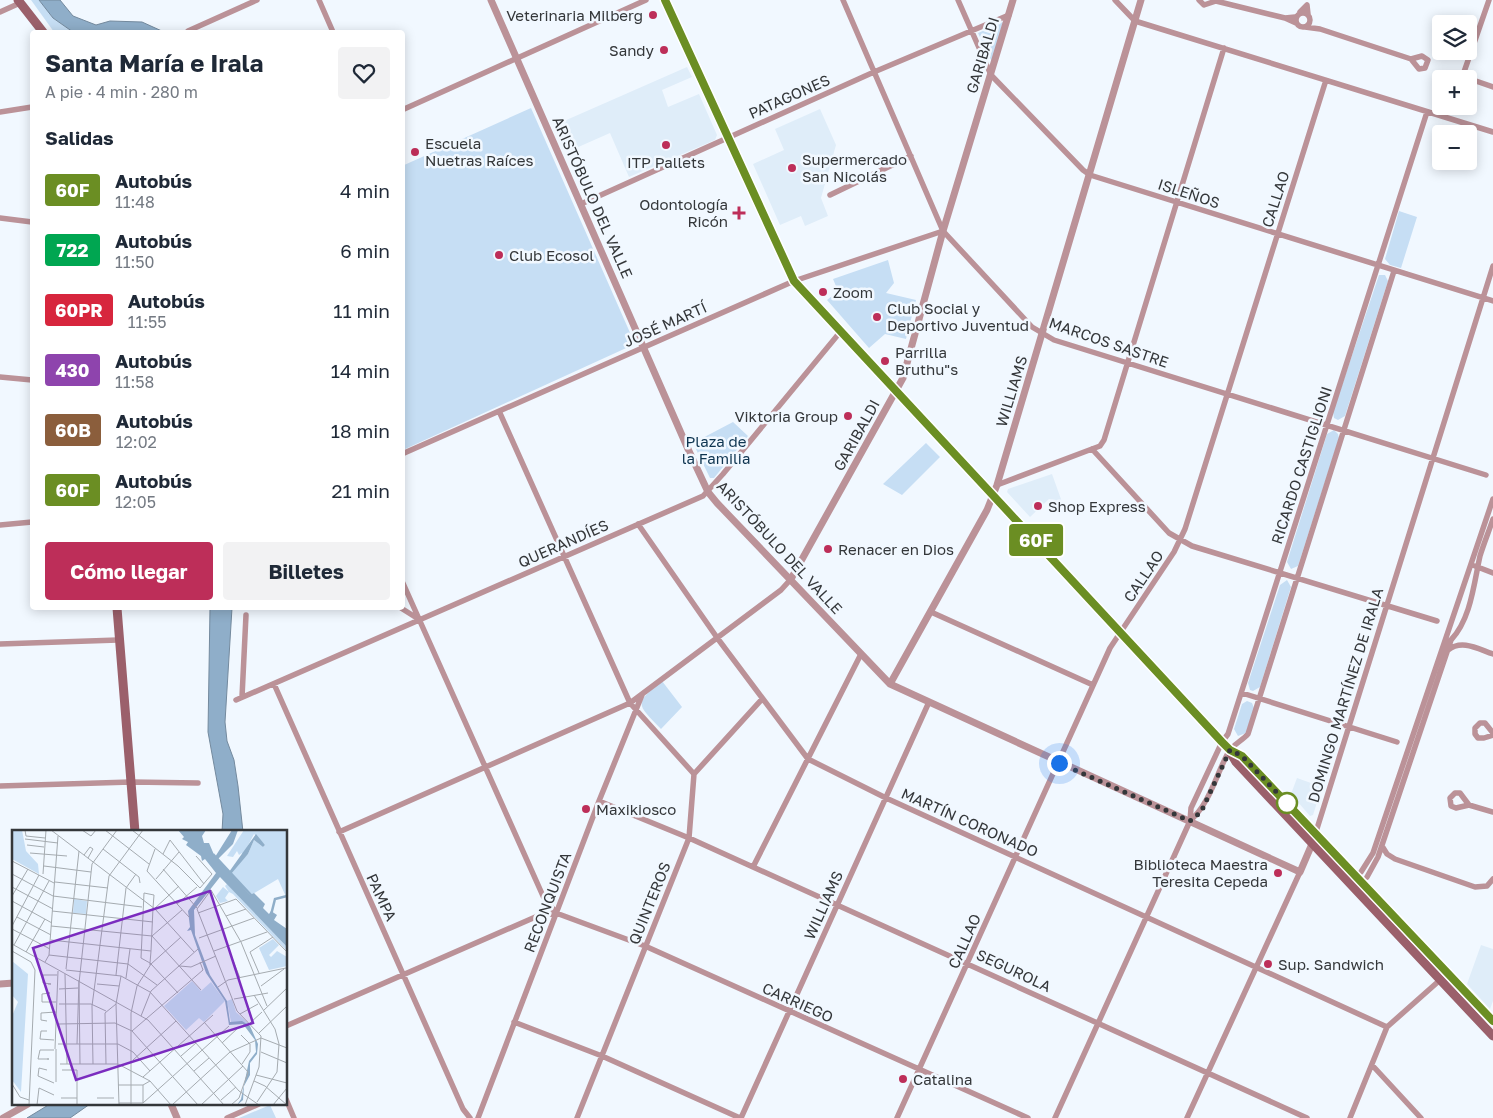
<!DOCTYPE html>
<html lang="es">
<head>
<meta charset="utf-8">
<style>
	body { margin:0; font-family:"Golos Text",sans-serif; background:#f2f2f3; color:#1f2937; height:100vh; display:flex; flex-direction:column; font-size:19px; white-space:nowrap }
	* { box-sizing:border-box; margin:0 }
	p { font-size:16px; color:#747a83 }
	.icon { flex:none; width:28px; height:28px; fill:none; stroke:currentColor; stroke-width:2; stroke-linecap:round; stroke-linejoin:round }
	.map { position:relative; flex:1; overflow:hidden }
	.panel { position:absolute; left:30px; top:30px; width:375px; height:580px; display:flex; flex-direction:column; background:#fff; border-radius:5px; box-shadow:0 2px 12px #0003 }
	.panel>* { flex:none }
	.badge { padding:0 10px; border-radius:4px; font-size:18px; line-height:32px }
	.fabs { position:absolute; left:1432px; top:15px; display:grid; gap:10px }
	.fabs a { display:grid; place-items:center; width:45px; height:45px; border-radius:5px; background:#fff; box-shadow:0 2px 12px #0003; font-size:25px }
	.you { position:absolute; width:25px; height:25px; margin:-12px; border:4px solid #fff; border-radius:50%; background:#1a73e8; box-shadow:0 0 0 8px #1a73e833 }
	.map>.badge { position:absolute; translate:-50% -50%; box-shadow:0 0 0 2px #fff }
	h2 { padding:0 15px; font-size:19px; line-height:45px }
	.round { display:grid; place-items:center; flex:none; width:52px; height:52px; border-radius:5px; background:#f2f2f3 }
	.overview { display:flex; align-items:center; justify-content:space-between; height:85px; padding:0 15px }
	h1 { font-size:24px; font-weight:700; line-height:38px }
	.cta { display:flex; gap:10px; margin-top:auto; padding:10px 15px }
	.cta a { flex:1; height:58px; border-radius:5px; background:#bd2e59; color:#fff; font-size:20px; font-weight:700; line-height:58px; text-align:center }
	.cta a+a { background:#f2f2f3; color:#1f2937 }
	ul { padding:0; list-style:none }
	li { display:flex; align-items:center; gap:15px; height:60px; padding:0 15px }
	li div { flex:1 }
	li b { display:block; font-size:19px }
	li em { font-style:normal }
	li .badge { min-width:55px; font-weight:700; text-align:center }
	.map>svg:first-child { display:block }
	.built { fill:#dfedf9 }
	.green { fill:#c6def4 }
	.water { fill:#8faec9; stroke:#748a9e }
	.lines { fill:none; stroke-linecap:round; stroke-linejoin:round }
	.minor { stroke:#bb9298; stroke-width:5.5 }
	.tertiary { stroke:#bb9298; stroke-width:7 }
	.secondary { stroke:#9b606b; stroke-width:9 }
	.line-casing { stroke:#fff; stroke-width:11 }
	.line { stroke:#6b8e23; stroke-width:8 }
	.walk { stroke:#34373a; stroke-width:5; stroke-dasharray:0 9 }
	.poi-dot { fill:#bd2e59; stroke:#f1f8ff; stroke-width:2 }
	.stop-dot { fill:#fff; stroke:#6b8e23; stroke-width:2.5 }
	.labels { text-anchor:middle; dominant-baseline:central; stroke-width:5; stroke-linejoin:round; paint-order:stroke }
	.poi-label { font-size:15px; fill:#34373a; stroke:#f1f8ff; text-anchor:start }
	.street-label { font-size:15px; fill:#34373a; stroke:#f1f8ff }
	.park-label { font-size:15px; fill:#0e3450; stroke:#f1f8ff }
	.inset-river { fill:none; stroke:#8faec9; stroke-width:2.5 }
	.inset-road { fill:none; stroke:#a5abb0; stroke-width:1 }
	.view { fill:#7b2cbf; fill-opacity:0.15; stroke:#7b2cbf; stroke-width:2.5 }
	.inset-edge { fill:none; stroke:#34373a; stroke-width:2.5 }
</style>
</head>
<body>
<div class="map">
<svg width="1493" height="1118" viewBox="0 0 1493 1118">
	<rect width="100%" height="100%" fill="#f1f8ff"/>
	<path class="built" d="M687,67L692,77L662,90L668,107L699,94L717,135L715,140L629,177L610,133L567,152L555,125Z
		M820,109L836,145L821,198L828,216L805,226L801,216L780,225L753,164L784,150L775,129Z
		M1052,474L1062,502L1049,499L1030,517L1007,492L1008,489Z
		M1297,778L1322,787L1313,815L1310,816L1291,794Z
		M1481,945L1493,949V1001L1490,1009L1467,984Z"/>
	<path class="green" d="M31,0H39L53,18L73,32H54Z
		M1003,22L992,62L978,33Z
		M531,108L635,344L403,450L402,166Z
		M1399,211L1417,217L1401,268L1390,265L1385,259Z
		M888,260L894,283L886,293L916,300L906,339L885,334L869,348L827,300L838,291L833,279Z
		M1379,275H1385L1388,281L1345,416L1338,420L1334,418L1333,412Z
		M733,422L748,436L714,478H710L693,443Z
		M1334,430L1338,434L1339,438L1298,566L1291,569L1287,562L1327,434Z
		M926,443L940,457L902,495L883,484Z
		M1287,580L1291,587L1260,687L1253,691L1250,690L1248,683L1280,585Z
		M662,681L682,707L661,729C637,704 633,704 662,681Z
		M1247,701L1252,703L1254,708L1246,733L1238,736L1234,729L1242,704Z
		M270,1105L276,1118H239Z"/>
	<path class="water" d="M39,0H60L73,16L96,25L110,21L142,22L164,32H73L53,18Z
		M210,608H232L225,722L227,741L234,760L238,786L243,832H222L223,814L208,732Z
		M50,1104H90L70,1118H27Z"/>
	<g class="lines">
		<path class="minor" d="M319,0L333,32
			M843,0L943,231L1032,327L1054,340L1486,475
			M958,0L991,75L1083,170L1090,175L1493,301
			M1115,0L1135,21L1493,132
			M1199,0L1204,5L1216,1L1285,18
			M1489,0L1464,72L1473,80L1493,87
			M0,12L20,3
			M1300,12L1307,5L1308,14
			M1296 20a7 7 0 1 1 14 0a7 7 0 1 1-14 0Z
			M1295,17L1285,18L1296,23
			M1305,27L1320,29L1411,59L1419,69L1425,68L1428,60L1422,56L1411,59
			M188,31L257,0
			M402,110L646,0
			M0,112L32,107
			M830,195L911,156
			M581,204L874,72L1009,15
			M0,218L32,222
			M0,377L32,380
			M499,411L630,703L694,774L689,838L577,1118
			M1092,449L1169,533L1192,546L1437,621
			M402,454L794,281L943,231
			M997,485L1092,449L1100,446L1104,440L1224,48
			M638,524L718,639L808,759L886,798L1387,1027
			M0,525L32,522
			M1475,566L1493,573
			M402,581L543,896L556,913
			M401,608L420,620
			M931,612L1093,685
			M0,644L118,640
			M1448,650C1462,639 1478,649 1493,654
			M274,684L463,1109L470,1118
			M1242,693L1397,742
			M242,697L246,615
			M236,700L703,496L723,474L841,331
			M1493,733L1485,723H1480L1475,728V734L1478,738H1484L1493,735
			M694,774L762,699
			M0,786L131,782L198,783
			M599,801L689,838L1307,1118
			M1469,805L1460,793H1455L1450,798L1451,806L1456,808L1469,805L1493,812
			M1190,821C1210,803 1216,775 1228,753C1232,745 1242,741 1248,734L1394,271
			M339,832L630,703L781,590L791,579
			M1315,835L1493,266
			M1382,846L1387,854L1395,859L1475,887L1487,886L1493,879
			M753,867L861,654
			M1361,872L1373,853L1493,499
			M1367,877L1378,857L1451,640C1471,619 1474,583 1480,556C1484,543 1489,531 1493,519
			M514,1022L602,1056L740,1118
			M286,1026L540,915L556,913L645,946L1028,1118
			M1372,1065L1421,1118
			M286,1099L294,1118
			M227,1118L259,1104
			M478,1118L599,801L642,695
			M741,1118L929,702
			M897,1118L1110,648L1174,552L1185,529L1326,80
			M1055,1118L1190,821L1191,808L1222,742L1228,734L1427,112
			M1187,1118L1300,872
			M1350,1118L1387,1027L1440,980"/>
		<path class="tertiary" d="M491,0L688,449L708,492L717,503L890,684L1300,872L1312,844
			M791,579L903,378L943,231L1013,0
			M890,684L987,510L997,485L1141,0
			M0,984L14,983
			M171,1104L177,1118
			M3,1118L28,1104"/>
		<path class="secondary" d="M18,0L43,32
			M665,0L794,281L1229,750L1236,762L1493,1036
			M117,608L135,832
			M1229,750L1241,756L1493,1021"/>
	</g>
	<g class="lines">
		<g class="line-casing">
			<path id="line" d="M665,0L794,281L1222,742L1230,750L1242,756L1493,1021"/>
		</g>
		<use href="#line" class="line"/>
		<path class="walk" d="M1059,763L1190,821L1201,812L1230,750L1242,756L1287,803"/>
	</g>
	<g class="poi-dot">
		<circle cx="653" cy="15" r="5"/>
		<circle cx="664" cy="50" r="5"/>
		<circle cx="666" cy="145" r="5"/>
		<circle cx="415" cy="152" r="5"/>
		<circle cx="792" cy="168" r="5"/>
		<path d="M736.5 205.5h5v5h5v5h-5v5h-5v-5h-5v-5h5z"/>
		<circle cx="499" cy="255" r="5"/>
		<circle cx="823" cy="292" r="5"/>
		<circle cx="877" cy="317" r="5"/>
		<circle cx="885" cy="361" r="5"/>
		<circle cx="848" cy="416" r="5"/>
		<circle cx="1038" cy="506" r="5"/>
		<circle cx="828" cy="549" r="5"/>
		<circle cx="586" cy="809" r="5"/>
		<circle cx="1278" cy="873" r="5"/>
		<circle cx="1268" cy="964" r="5"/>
		<circle cx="903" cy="1079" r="5"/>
	</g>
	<circle class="stop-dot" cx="1287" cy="803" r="10"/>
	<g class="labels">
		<g class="poi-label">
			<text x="643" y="15" text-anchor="end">Veterinaria Milberg</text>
			<text x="654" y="50" text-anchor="end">Sandy</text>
			<text x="425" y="143">Escuela<tspan x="425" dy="17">Nuetras Raíces</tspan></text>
			<text x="802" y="159">Supermercado<tspan x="802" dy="17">San Nicolás</tspan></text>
			<text x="666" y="162" text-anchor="middle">ITP Pallets</text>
			<text x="728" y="204" text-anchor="end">Odontología<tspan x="728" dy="17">Ricón</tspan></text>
			<text x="509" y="255">Club Ecosol</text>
			<text x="833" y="292">Zoom</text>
			<text x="887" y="308">Club Social y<tspan x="887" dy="17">Deportivo Juventud</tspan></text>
			<text x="895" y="352">Parrilla<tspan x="895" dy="17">Bruthu"s</tspan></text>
			<text x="838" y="416" text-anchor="end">Viktoria Group</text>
			<text x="1048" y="506">Shop Express</text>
			<text x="838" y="549">Renacer en Dios</text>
			<text x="596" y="809">Maxikiosco</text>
			<text x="1268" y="864" text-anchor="end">Biblioteca Maestra<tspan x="1268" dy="17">Teresita Cepeda</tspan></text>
			<text x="1278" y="964">Sup. Sandwich</text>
			<text x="913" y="1079">Catalina</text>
		</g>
		<g class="street-label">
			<text transform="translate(982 55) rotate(-73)">GARIBALDI</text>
			<text transform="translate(789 96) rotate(-24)">PATAGONES</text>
			<text transform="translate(1189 193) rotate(18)">ISLEÑOS</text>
			<text transform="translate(593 197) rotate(66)">ARISTÓBULO DEL VALLE</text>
			<text transform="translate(1275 199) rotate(-72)">CALLAO</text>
			<text transform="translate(665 324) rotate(-24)">JOSÉ MARTÍ</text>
			<text transform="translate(1109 342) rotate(19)">MARCOS SASTRE</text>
			<text transform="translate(1011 391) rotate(-73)">WILLIAMS</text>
			<text transform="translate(856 435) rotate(-61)">GARIBALDI</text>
			<text transform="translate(1301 465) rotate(-72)">RICARDO CASTIGLIONI</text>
			<text transform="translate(563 543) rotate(-24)">QUERANDÍES</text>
			<text transform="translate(780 547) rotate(47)">ARISTÓBULO DEL VALLE</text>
			<text transform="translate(1143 576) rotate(-56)">CALLAO</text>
			<text transform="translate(1345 695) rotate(-73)">DOMINGO MARTÍNEZ DE IRALA</text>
			<text transform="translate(970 822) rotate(24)">MARTÍN CORONADO</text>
			<text transform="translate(382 897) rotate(65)">PAMPA</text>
			<text transform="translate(547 902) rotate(-69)">RECONQUISTA</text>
			<text transform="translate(649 903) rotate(-68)">QUINTEROS</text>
			<text transform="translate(823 905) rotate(-66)">WILLIAMS</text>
			<text transform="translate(964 941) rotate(-66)">CALLAO</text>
			<text transform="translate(1014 970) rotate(25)">SEGUROLA</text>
			<text transform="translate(798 1002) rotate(24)">CARRIEGO</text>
		</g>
		<g class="park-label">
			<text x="716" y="441">Plaza de<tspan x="716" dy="17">la Familia</tspan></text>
		</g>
	</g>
	<g transform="translate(12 830)">
		<rect width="275" height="275" fill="#f1f8ff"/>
		<path d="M0,0H10L14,21L26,34L27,44L0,29ZM232,0H275V69L266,49L239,65L218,43L236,24L242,10L251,17L253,15L242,4L230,27V23L227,25L225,21L221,27L215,26ZM215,54L275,117V121L221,64L217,62L213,68L216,71L208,73L204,66L211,57L217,62L213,56ZM62,69L75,71L74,84L61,83ZM261,109L267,115L257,125L259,127L265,121L275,127V136L257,140L247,118ZM0,131L16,144L9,262L0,250V186L6,172L0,165ZM180,151L189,161L199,152L213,171L192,192L187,188L174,200L152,176ZM220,169L224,182L238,195L219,192L215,171Z" fill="#c6def4"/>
		<path d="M166,0H194L190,6L192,13H197L203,27L220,0H226L221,14L206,29L217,42L244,4L253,15L251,17L242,10L236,24L219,44L238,65L242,63L253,74L251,78L257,84L259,81L265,85L262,90L275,99V117L208,47L182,80L183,105L198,145L215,171L218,192L230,191L238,196L246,214L245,224L238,233V245L232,256L231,270L225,275L229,269L237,231L244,222L243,210L231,194L217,195L213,171L194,143L179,100L175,101L178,97L176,81L204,43L193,29L190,31L189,26L174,15L176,12L170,9L172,7Z" fill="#8faec9"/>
		<path class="inset-river" d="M201,24L240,66M259,85L263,69L275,66"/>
		<path class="inset-road" d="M13,0L14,6L33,8M39,0L143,79L182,122M70,0L79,6L84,0M93,0L137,34M120,0L166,36L188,58L200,44L184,26M13,9L46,13M15,15L32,17M91,19L127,47L128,53M143,19L135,41L177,87M18,23L55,26M151,24L158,10L192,54M72,25L78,17L81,19L76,28M0,31L42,53M32,36L79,42M151,39L185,78M0,44L41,66L130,77M31,44L34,0M144,49L167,22M43,52L96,58M0,57L41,79M0,66L16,39M0,71L40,93M165,74L185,57M142,79L167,56M185,79L199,60L229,112L255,176M185,79L225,181L249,206L247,237L233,275M40,81L141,92M186,83L224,69L275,122M214,86L234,79M5,87L39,105M0,96L27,45M39,96L140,106M0,99L38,119M140,106L189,160M140,106L170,80M187,108L242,88M39,110L139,121M0,114L136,190L212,275M2,115L37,51M0,121L19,132L23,140L17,275M202,121L255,102M14,122L33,89M37,125L116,134L145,155M220,128L228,148M33,132L37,125L46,6M138,135V133L139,121L141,78L142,65L132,63L129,128L138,133L139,134L166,163M168,136L179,137L204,126M54,139L67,21M54,140L109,146L138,162L227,261L247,275M247,143L238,122L261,107M53,144L55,234M104,145L114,58L124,44M114,148L118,119M36,154H39L31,153V145H45M85,154L107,156M249,156L272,139M206,157L216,150L274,138M47,159L66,158M36,163H38L30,164V172H44M242,165L263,199L267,214L265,242L245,272M222,169L256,163M47,174H79L94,181M251,181L275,158M228,184L246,174M129,186L139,161L186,119M35,191L29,190V183L44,182M192,192L236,242L227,268L219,275M238,193L250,182M47,194L103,193L120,201L186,275M35,201H29L28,209L42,210M120,201L191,140L188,132M247,203L275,176M229,205L238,214V222L230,234M249,208L275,218M210,213L227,197M46,214H106L121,222L138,241M65,214L67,150M43,219L46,141M249,222L275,233M169,226L184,213M35,229H37H26L28,220H42M121,230L164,191M48,234H106L138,251L159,275M68,234L67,153L80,34L105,0M81,234L80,176L97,46L131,0M94,234L93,183L104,174M35,240L27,238L26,246L42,253M50,240H65V275M182,241L197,228M244,245L275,253M131,247L201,185M242,251L253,256L275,275M44,252V219M0,254L8,267L17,270M106,255H131L138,251M131,255V273M49,268H65M85,268H102M209,270L224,257M107,273H131L217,196M25,275L27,258L42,265M107,275L104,174L109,146M119,275V183L125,156L139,134L169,107M160,275L218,222L249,208M189,275L231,236M261,275L275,258"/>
		<path class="view" d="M198,61L241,193L64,250L21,118Z"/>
		<rect width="275" height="275" class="inset-edge"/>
	</g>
</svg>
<div class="fabs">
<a><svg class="icon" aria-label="layers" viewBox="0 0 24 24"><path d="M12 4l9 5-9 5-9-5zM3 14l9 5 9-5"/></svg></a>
<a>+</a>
<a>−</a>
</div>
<div class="you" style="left:1059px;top:763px"></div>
<b class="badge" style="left:1036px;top:540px;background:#6b8e23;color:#fff">60F</b>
<section class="panel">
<div class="overview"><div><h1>Santa María e Irala</h1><p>A pie · 4 min · 280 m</p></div><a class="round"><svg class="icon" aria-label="heart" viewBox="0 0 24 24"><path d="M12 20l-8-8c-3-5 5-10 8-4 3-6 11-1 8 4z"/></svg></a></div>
<h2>Salidas</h2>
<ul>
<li><span class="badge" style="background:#6b8e23;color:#fff">60F</span><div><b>Autobús</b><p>11:48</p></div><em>4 min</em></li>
<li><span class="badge" style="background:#00a651;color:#fff">722</span><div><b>Autobús</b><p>11:50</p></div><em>6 min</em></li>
<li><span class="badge" style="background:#d7263d;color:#fff">60PR</span><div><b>Autobús</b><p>11:55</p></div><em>11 min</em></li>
<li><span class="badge" style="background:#8e44ad;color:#fff">430</span><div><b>Autobús</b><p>11:58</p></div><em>14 min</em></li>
<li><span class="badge" style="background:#8b5e3c;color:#fff">60B</span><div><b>Autobús</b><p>12:02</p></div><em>18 min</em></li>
<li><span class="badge" style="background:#6b8e23;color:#fff">60F</span><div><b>Autobús</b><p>12:05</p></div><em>21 min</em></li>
</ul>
<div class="cta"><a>Cómo llegar</a><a>Billetes</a></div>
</section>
</div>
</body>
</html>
